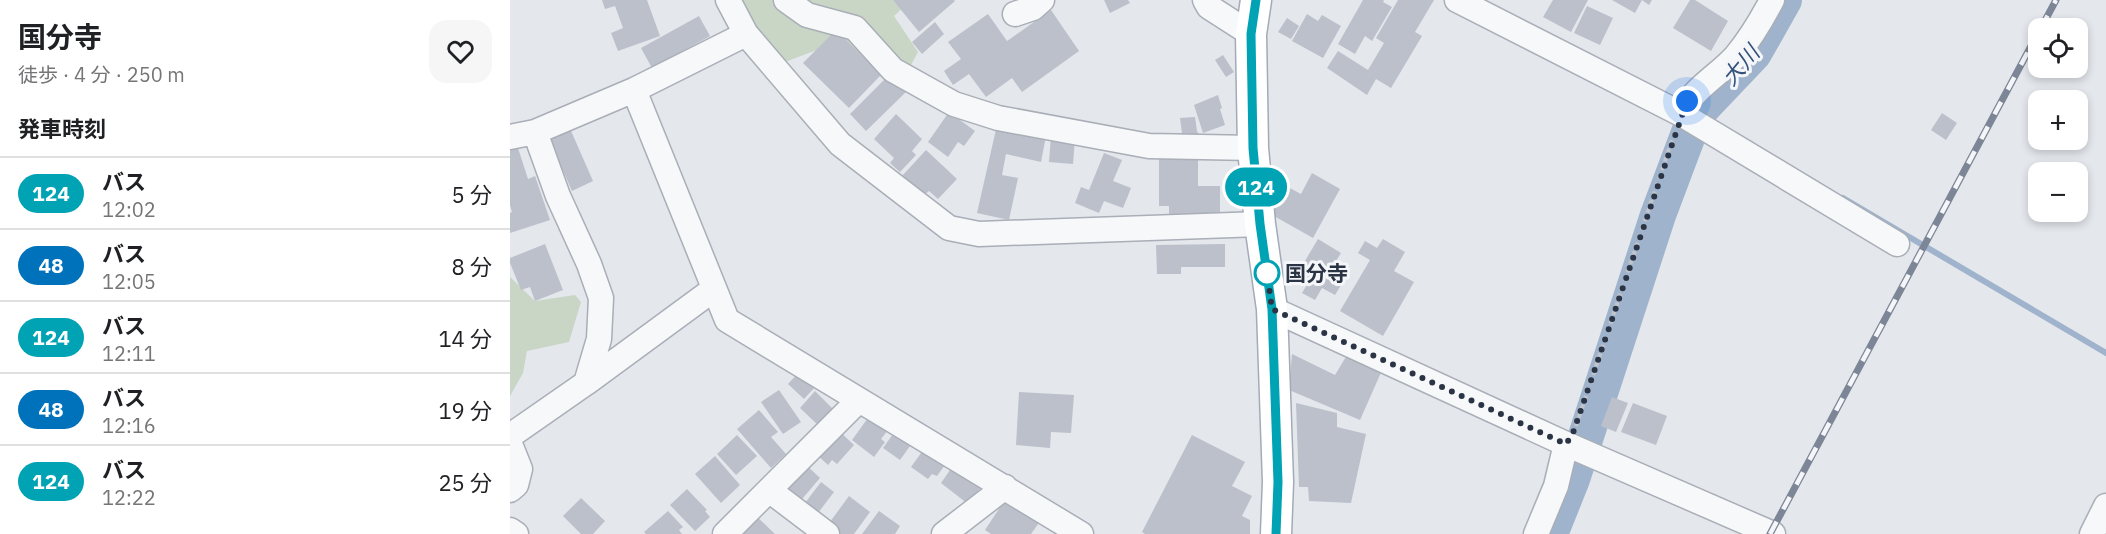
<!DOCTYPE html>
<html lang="ja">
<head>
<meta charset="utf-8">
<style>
	body { margin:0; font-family:"IBM Plex Sans","Noto Sans JP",sans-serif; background:#f6f6f6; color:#202124; height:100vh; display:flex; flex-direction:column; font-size:22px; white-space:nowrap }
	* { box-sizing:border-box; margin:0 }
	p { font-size:20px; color:#757577 }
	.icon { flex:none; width:33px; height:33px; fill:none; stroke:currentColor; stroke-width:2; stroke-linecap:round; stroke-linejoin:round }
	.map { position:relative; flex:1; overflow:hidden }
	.drawer { display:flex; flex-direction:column; background:#fff; width:510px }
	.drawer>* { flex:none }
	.badge { padding:0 12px; border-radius:20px; font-size:21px; line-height:39px }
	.buttons { position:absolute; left:1518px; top:18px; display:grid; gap:12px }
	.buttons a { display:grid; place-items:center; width:60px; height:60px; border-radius:12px; background:#fff; box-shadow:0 3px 9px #0003; font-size:30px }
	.you { position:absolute; width:30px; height:30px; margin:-15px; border:4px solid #fff; border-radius:50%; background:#1a73e8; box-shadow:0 0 0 9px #1a73e833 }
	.map>.badge { position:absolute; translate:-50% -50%; box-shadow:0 0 0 3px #fff }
	h2 { padding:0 18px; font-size:22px; line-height:54px }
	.round { display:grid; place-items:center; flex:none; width:63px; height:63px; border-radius:18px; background:#f6f6f6 }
	.summary { display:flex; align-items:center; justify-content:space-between; height:102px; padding:0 18px }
	h1 { font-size:28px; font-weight:700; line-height:45px }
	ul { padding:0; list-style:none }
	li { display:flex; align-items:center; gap:18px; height:72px; padding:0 18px; border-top:2px solid #e0e0e0 }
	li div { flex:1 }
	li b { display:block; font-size:22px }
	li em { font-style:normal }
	li .badge { min-width:66px; font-weight:700; text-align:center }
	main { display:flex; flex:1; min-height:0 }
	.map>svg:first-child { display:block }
	.green { fill:#c9d6c5 }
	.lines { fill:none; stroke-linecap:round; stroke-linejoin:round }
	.stream { stroke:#9fb4cc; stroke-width:6 }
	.river { stroke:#9fb4cc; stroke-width:36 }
	.building { fill:#bbc0ca }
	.minor-casing { stroke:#a9aeb7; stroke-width:27 }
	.major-casing { stroke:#a3abb8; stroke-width:33 }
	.path { stroke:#c2c5cb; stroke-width:4; stroke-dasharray:4.5 4.5; stroke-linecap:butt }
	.minor { stroke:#f7f8fa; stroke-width:24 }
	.major { stroke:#fff; stroke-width:30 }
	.rail-casing { stroke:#7d8696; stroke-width:7 }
	.rail { stroke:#f4f6f9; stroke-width:4.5; stroke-dasharray:14; stroke-linecap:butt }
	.line-casing { stroke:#fff; stroke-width:14 }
	.line { stroke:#00a3b4; stroke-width:9 }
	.walk { stroke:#2b3445; stroke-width:6; stroke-dasharray:0 10.8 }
	.stop-dot { fill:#fff; stroke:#00a3b4; stroke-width:3 }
	.labels { text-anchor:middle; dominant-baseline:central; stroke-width:6; stroke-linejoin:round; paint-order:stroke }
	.stop-label { font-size:21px; font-weight:bold; fill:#2b3445; stroke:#f4f6f9; text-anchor:start }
	.water-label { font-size:22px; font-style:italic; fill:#34527a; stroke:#f4f6f9 }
</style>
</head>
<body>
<main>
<section class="drawer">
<div class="summary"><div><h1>国分寺</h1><p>徒歩 · 4 分 · 250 m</p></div><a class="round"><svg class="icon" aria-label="heart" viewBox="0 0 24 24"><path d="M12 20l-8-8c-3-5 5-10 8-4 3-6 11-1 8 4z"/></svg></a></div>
<h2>発車時刻</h2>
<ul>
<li><span class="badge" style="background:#00a3b4;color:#fff">124</span><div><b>バス</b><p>12:02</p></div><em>5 分</em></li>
<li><span class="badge" style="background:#0072bc;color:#fff">48</span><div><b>バス</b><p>12:05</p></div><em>8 分</em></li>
<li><span class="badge" style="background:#00a3b4;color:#fff">124</span><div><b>バス</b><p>12:11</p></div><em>14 分</em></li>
<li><span class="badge" style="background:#0072bc;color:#fff">48</span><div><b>バス</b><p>12:16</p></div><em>19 分</em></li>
<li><span class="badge" style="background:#00a3b4;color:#fff">124</span><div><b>バス</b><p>12:22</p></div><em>25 分</em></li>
</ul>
</section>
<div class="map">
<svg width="1596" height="534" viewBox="0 0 1596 534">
	<rect width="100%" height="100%" fill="#e4e7ec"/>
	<path class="green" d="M232,0H401L384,16L408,52L387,91L330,41L270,64L240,27Z
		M0,277L25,301L65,295L71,302L59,342L17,351L13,373L0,396Z"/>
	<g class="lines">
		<path class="stream" d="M1333,198L1596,353"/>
		<path class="river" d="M1040,534L1062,479L1148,215L1186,114L1244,53L1274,0"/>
	</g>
	<path class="building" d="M92,0H137L150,36L108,51L101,33L113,28L105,6L95,9Z
		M383,0H444L445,1L409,32Z
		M594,0H618L620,3L600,13Z
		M853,0H874L873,2L882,7L862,41L855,36L845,54L828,44Z
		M888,0H924L905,32L912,36L881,88L866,79L857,95L817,68L828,51L858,70L874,43L866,38Z
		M1043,0H1078L1061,32L1033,17Z
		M1102,0H1142L1139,5L1132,0L1125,13Z
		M1180,0H1185L1218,21L1201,51L1163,28Z
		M1077,6L1103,18L1090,45L1064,33Z
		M541,10L569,51L512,92L502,78L476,97L459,74L443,85L434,71L451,59L438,42L478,14L497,41Z
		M797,14L808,21L812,15L831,26L813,58L782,41Z
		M189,16L200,36L142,68L131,48Z
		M777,18L789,26L781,39L768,32Z
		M425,22L434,34L412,54L402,42Z
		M326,30L371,75L339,108L293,63Z
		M713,55L724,72L716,77L705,60Z
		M380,74L397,91L356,131L340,114Z
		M708,95L712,108L710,109L715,125L693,133L684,105Z
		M439,112L465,131L454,146L448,142L438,157L418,142Z
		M1432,113L1447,123L1436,140L1421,130Z
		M386,114L412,139L402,151L406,155L390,172L380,163L384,158L364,139Z
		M685,117L687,131L693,143L655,146L653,134L672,133L670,118Z
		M58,124L83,181L62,191L37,134Z
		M487,125L536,136L531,162L496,154L492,175L508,178L499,220L467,213Z
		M541,136L565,139L563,164L539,162Z
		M7,145L18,179L25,176L40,220L0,233V213L2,212L0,205V147Z
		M416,150L447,179L428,199L419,191L413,196L392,176Z
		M594,153L612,160L603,181L621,188L613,208L594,201L589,213L565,203L571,187L579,190Z
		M649,155H688V186H710V216H659V206H649Z
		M802,173L830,189L803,238L757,212L772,184L791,194Z
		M808,239L831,253L826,261L840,270L825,295L812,288L805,300L792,293L798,283L786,276Z
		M873,239L895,252L884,271L904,282L873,336L830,311L860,260L848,253L855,241L867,248Z
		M35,244L53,290L25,301L20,287L11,290L0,263V258Z
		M715,244V267H671V274H647L646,245Z
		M840,350L873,368L850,420L779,390L782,354L825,375Z
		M290,371L306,386L294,399L278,384Z
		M269,390L291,422L273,434L251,402Z
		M305,391L324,410L309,426L290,408Z
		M509,392L564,395L561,433L541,432L540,448L506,445Z
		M1102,397L1118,403L1106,432L1091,426Z
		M786,403L827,413V427L856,434L841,503L799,501L798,487H789Z
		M1123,403L1157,416L1146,445L1111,432Z
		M249,410L268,432L261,437L276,454L261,468L227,429Z
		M363,411L382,425L371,439L375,442L364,457L342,440Z
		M388,427L405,439L390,460L373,448Z
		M326,428L344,445L327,464L322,460L318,465L304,452Z
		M227,435L247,456L226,475L207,454Z
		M682,435L735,462L722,486L742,496L732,516L740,520V534H635L632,532Z
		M419,442L440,458L427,476L422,474L418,479L401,467Z
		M205,456L230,485L211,503L185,474Z
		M294,463L310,478L287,505L273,488Z
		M445,463L474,483L458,504L431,483Z
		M311,482L324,492L308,513L295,503Z
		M177,489L197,510L195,511L200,517L185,531L160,505Z
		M339,496L360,512L344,534H328L317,526Z
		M497,497L531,520L521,534H481L475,530Z
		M71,498L95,521L83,534H71L53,516Z
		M158,511L173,527L169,530L172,534H136L134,532Z
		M369,511L390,526L385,534H352Z
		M243,513L265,534H223Z"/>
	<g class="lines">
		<g class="minor-casing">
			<path id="minor" d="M218,0L236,34L330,144L439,228L469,234L750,224
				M276,0L297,15L345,28L383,70L444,104L488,118L639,146L743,148
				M695,0L699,7L741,34
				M947,0L1171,114L1387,244
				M505,14L523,8L532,0
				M124,90L217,320L571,534
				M1171,114C1182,89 1208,76 1226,56C1240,39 1252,19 1262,0
				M0,137L25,132L124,90L236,34
				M762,309L1056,444L1263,534
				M76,383L204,289
				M0,436L76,383L89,339L91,298L79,264L48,196L25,132
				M0,444L10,469L6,485L0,490
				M259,490L317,534
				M0,530L6,534
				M215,534L349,400
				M434,534L495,487
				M1026,534L1046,486L1056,444
				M1582,534L1596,506"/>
		</g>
		<g class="major-casing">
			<path id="major" d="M746,0L741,34L743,148L750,224L762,309L768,482L766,534"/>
		</g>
		<path class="path" d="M1066,426L1164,134"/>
		<use href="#minor" class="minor"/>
		<use href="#major" class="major"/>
		<g class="rail-casing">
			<path id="rail" d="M1531,28L1546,0
				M1260,534L1528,33"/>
		</g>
		<use href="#rail" class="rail"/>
	</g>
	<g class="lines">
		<g class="line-casing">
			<path id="line" d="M746,0L741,34L743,148L750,224L762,309L768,482L766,534"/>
		</g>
		<use href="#line" class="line"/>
		<path class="walk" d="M757,273L756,266L762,309L1056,444L1063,433L1177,101"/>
	</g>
	<circle class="stop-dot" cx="757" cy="273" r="12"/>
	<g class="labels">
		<g class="stop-label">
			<text x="775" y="273">国分寺</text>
		</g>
		<g class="water-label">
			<text transform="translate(1230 65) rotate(-50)">大川</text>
		</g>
	</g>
</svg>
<div class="buttons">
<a><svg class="icon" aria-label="locate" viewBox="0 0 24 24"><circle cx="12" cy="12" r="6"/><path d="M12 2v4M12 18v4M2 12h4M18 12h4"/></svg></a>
<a>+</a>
<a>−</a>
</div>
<div class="you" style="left:1177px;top:101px"></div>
<b class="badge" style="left:746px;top:187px;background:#00a3b4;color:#fff">124</b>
</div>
</main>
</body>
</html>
